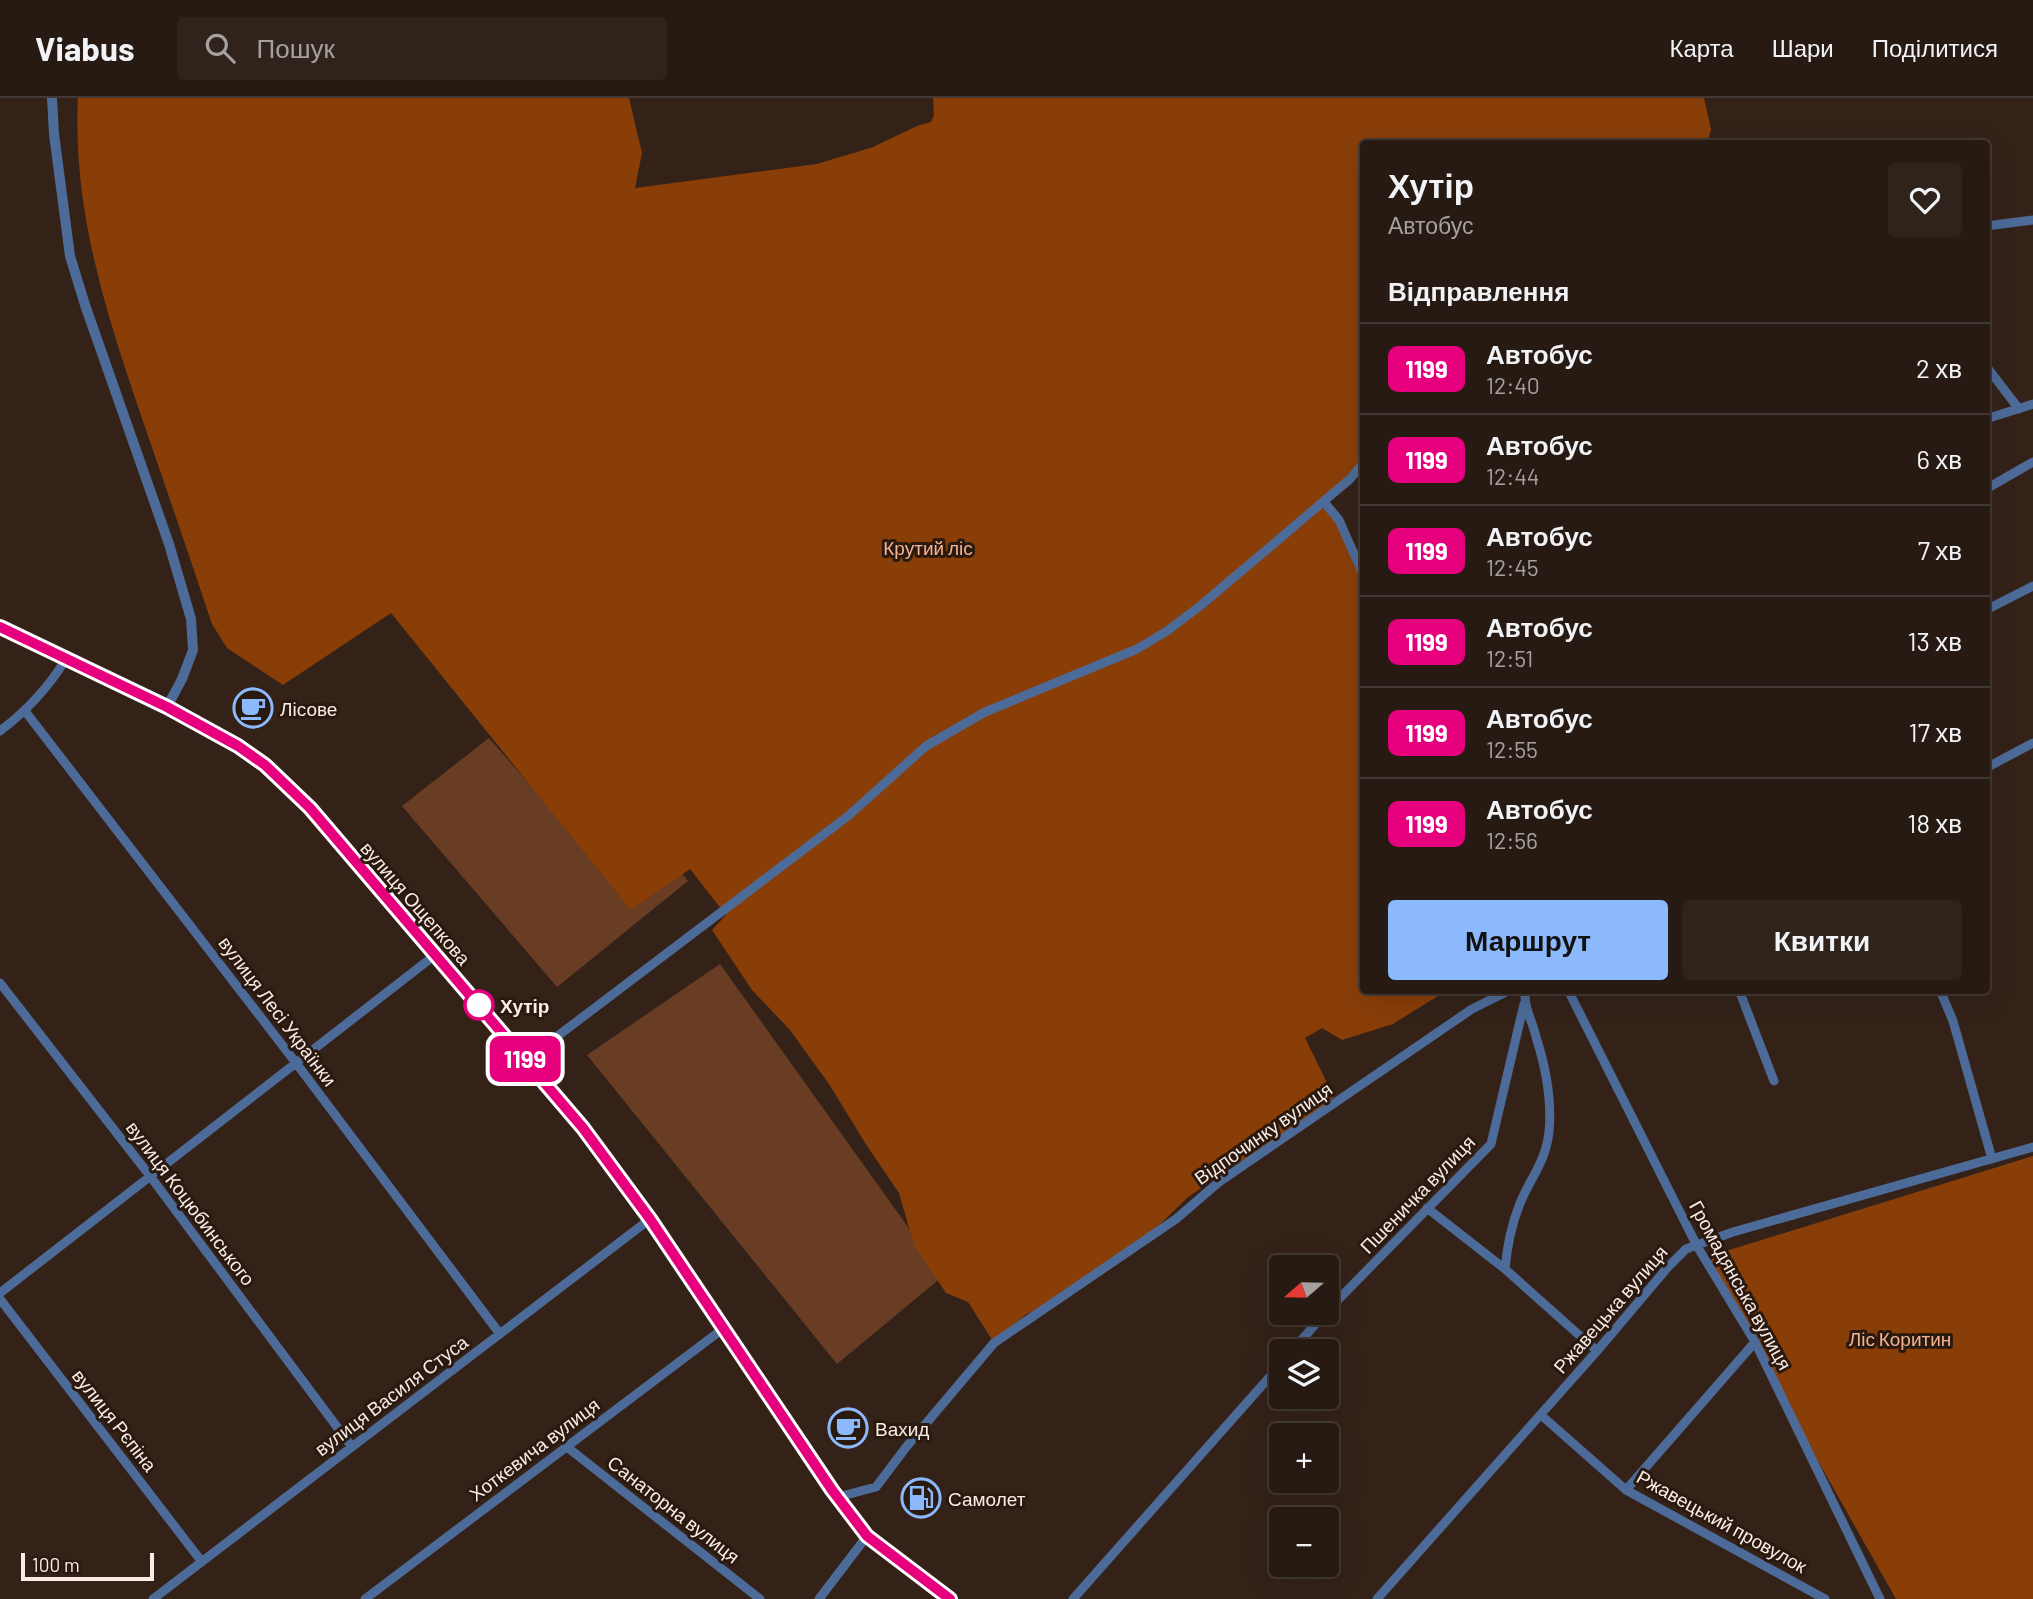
<!DOCTYPE html>
<html lang="uk">
<head>
<meta charset="utf-8">
<style>
	body { margin:0; font-family:Barlow,sans-serif; background:#2f231c; color:#f1f3f6; height:100vh; display:flex; flex-direction:column; font-size:26px; white-space:nowrap }
	* { box-sizing:border-box; margin:0 }
	p { font-size:23px; color:#a4a1a0 }
	.icon { flex:none; width:38px; height:38px; fill:none; stroke:currentColor; stroke-width:2; stroke-linecap:round; stroke-linejoin:round }
	.map { position:relative; flex:1; overflow:hidden }
	.panel { position:absolute; left:1360px; top:42px; width:630px; height:854px; display:flex; flex-direction:column; background:#271a13; border-radius:7px; box-shadow:0 7px 28px #0002,0 0 0 2px #433833 }
	.panel>* { flex:none }
	.badge { padding:0 14px; border-radius:10px; font-size:24px; line-height:46px }
	.needle { width:46px; rotate:250deg }
	.tools { position:absolute; left:1269px; top:1157px; display:grid; gap:14px }
	.tools a { display:grid; place-items:center; width:70px; height:70px; border-radius:7px; background:#271a13; box-shadow:0 7px 28px #0002,0 0 0 2px #433833; font-size:35px }
	.scale { position:absolute; left:21px; bottom:18px; width:133px; box-sizing:border-box; padding-left:7px; border:4px solid #f9ece6; border-top:0; font-size:19px; line-height:24px; white-space:nowrap; color:#f9ece6; -webkit-text-stroke:5px #2a190f; paint-order:stroke }
	.map>.badge { position:absolute; translate:-50% -50%; box-shadow:0 0 0 4px #fff }
	h2 { padding:0 28px; font-size:26px; line-height:63px }
	.round { display:grid; place-items:center; flex:none; width:74px; height:74px; border-radius:7px; background:#2f231c }
	.head { display:flex; align-items:center; justify-content:space-between; height:119px; padding:0 28px }
	h1 { font-size:33px; font-weight:700; line-height:52px }
	.primary-button { display:flex; gap:14px; margin-top:auto; padding:14px 28px }
	.primary-button a { flex:1; height:80px; border-radius:7px; background:#8cb9fc; color:#111; font-size:28px; font-weight:700; line-height:80px; text-align:center }
	.primary-button a+a { background:#2f231c; color:#f1f3f6 }
	ul { padding:0; list-style:none }
	li { display:flex; align-items:center; gap:21px; height:91px; padding:0 28px; border-top:2px solid #433833 }
	li div { flex:1 }
	li b { display:block; font-size:26px }
	li em { font-style:normal }
	li .badge { min-width:77px; font-weight:700; text-align:center }
	header { display:flex; align-items:center; gap:42px; box-sizing:border-box; height:98px; padding:0 35px; background:#271a13; border-bottom:2px solid #433833 }
	header strong { font-size:33px }
	nav { display:flex; gap:38px; margin-inline-start:auto; font-size:24px }
	.search { width:490px; height:63px; background:#2f231c; display:flex; align-items:center; gap:18px; box-sizing:border-box; padding:0 24px; border-radius:7px; color:#a4a1a0; font-size:26px }
	.map>svg:first-child { display:block }
	.green { fill:#693d24 }
	.forest { fill:#893e08 }
	.lines { fill:none; stroke-linecap:round; stroke-linejoin:round }
	.minor { stroke:#4d6b98; stroke-width:9 }
	.tertiary { stroke:#4d6b98; stroke-width:10 }
	.trunk { stroke:#94bcf8; stroke-width:14 }
	.line-casing { stroke:#fff; stroke-width:16 }
	.line { stroke:#e6007e; stroke-width:10 }
	.stop-dot { fill:#fff; stroke:#e6007e; stroke-width:3.5 }
	.labels { text-anchor:middle; dominant-baseline:central; stroke-width:6; stroke-linejoin:round; paint-order:stroke }
	.park-label { font-size:19px; fill:#f3b290; stroke:#2a190f }
	.poi-label { font-size:19px; fill:#f9ece6; stroke:#2a190f; text-anchor:start }
	.street-label { font-size:19px; fill:#f9ece6; stroke:#2a190f }
	.stop-label { font-size:19px; font-weight:bold; fill:#f9ece6; stroke:#2a190f; text-anchor:start }
</style>
</head>
<body>
<header>
<strong>Viabus</strong>
<div class="search"><svg class="icon" aria-label="search" viewBox="0 0 24 24"><circle cx="10" cy="10" r="6"/><path d="M15 15l6 6"/></svg>Пошук</div>
<nav><a>Карта</a><a>Шари</a><a>Поділитися</a></nav>
</header>
<div class="map">
<svg width="2033" height="1501" viewBox="0 0 2033 1501">
	<rect width="100%" height="100%" fill="#342219"/>
	<path class="green" d="M489,640L559,720L617,701L688,783L557,889L402,708Z
		M720,866L943,1178L837,1266L587,957Z"/>
	<path class="forest" d="M78,0H629L642,55L635,90L817,66L873,49L917,28L931,24L934,17L933,0H1704L1711,32L1707,45L1363,46V330L1361,334C1371,363 1345,386 1325,402L1336,411L1363,479V892L1446,893L1393,926L1342,942L1322,930L1305,940L1334,999L1278,1043L1229,1070L1187,1100L1145,1141L1066,1196L1025,1217L994,1245L968,1204L946,1195L914,1147L899,1095L867,1048L829,986L790,932L752,892L712,832L726,817L690,771L631,812L391,515L283,587L227,550L212,526C191,462 169,399 147,335C110,226 72,118 78,0Z
		M2033,1058V1501H1896L1709,1170L1713,1157Z"/>
	<g class="lines">
		<path class="minor" d="M1986,128L2033,122
			M1986,268L2019,311
			M1986,321L2033,306
			M1986,391L2033,364
			M1324,404L1339,422L1363,476
			M1986,512L2033,488
			M25,613L296,965L500,1236
			M0,633C28,612 48,590 66,561
			M1986,670L2033,645
			M0,885L150,1078L352,1349
			M1568,892L1697,1148L1755,1244L1880,1501
			M1739,892L1774,983
			M1940,892L1953,923L1992,1061
			M526,962L848,718L926,648L985,614L1137,551L1167,533L1200,508L1350,381L1363,365
			M1427,1110L1505,1171L1597,1253
			M1505,1171C1507,1150 1511,1128 1519,1108C1529,1081 1545,1067 1549,1034C1552,1002 1546,970 1536,939C1532,922 1524,910 1525,893
			M0,1195L435,857
			M0,1201L202,1464
			M1326,1214L1491,1046L1524,906
			M1292,1253L1326,1214
			M1541,1317L1626,1392L1825,1501
			M567,1349L760,1501
			M1626,1392L1755,1244
			M838,1399L876,1389L907,1348L994,1245L1176,1121L1219,1084L1472,911L1508,893H1525
			M153,1501L650,1121
			M365,1501L724,1230
			M819,1501L867,1438
			M1073,1501L1281,1266
			M1377,1501L1597,1253L1667,1170L1686,1151L1733,1134L2033,1049"/>
		<path class="tertiary" d="M52,0L54,36L70,158L85,207L169,446L191,521L193,552L182,581L167,609"/>
		<path class="trunk" d="M0,529L167,609L238,648L265,667L310,710L583,1030L650,1121L832,1392L867,1438L950,1501"/>
	</g>
	<g class="lines">
		<g class="line-casing">
			<path id="line" d="M0,529L167,609L238,648L265,667L310,710L583,1030L650,1121L832,1392L867,1438L950,1501"/>
		</g>
		<use href="#line" class="line"/>
	</g>
	<defs>
		<g id="cafe-ring" transform="scale(2.0125)"><circle r="9.5" fill="#2a190f" stroke="#8cb9fc" stroke-width="1.5"/><path d="M-5.5-4.5H6V0H3Q3 3.5 0 3.5H-2.5Q-5.5 3.5-5.5 0ZM3-3.2v2h1.7v-2ZM-6 4.5H4V6H-6Z" fill="#8cb9fc"/></g>
		<g id="fuel-ring" transform="scale(2.0125)"><circle r="9.5" fill="#2a190f" stroke="#8cb9fc" stroke-width="1.5"/><path d="M-5.5-6h7V0h2V4h1.3V-2.5L3-4.5l.8-.8L6-3V5H2.5V1h-1V6h-7ZM-4.2-4.7v3.2H.2V-4.7Z" fill="#8cb9fc"/></g>
	</defs>
	<g fill-rule="evenodd">
		<use href="#cafe-ring" x="253" y="610"/>
		<use href="#cafe-ring" x="848" y="1330"/>
		<use href="#fuel-ring" x="921" y="1400"/>
	</g>
	<circle class="stop-dot" cx="479" cy="907" r="14"/>
	<g class="labels">
		<g class="park-label">
			<text x="928" y="449">Крутий ліс</text>
			<text x="1900" y="1240">Ліс Коритин</text>
		</g>
		<g class="poi-label">
			<text x="280" y="610">Лісове</text>
			<text x="875" y="1330">Вахид</text>
			<text x="948" y="1400">Самолет</text>
		</g>
		<g class="street-label">
			<text transform="translate(416 805) rotate(49)">вулиця Ощепкова</text>
			<text transform="translate(278 913) rotate(53)">вулиця Лесі Українки</text>
			<text transform="translate(1263 1035) rotate(-35)">Відпочинку вулиця</text>
			<text transform="translate(1417 1096) rotate(-46)">Пшеничка вулиця</text>
			<text transform="translate(191 1105) rotate(53)">вулиця Коцюбинського</text>
			<text transform="translate(1741 1187) rotate(61)">Громадянська вулиця</text>
			<text transform="translate(1610 1211) rotate(-49)">Ржавецька вулиця</text>
			<text transform="translate(391 1297) rotate(-37)">вулиця Василя Стуса</text>
			<text transform="translate(115 1322) rotate(52)">вулиця Рєпіна</text>
			<text transform="translate(534 1351) rotate(-37)">Хоткевича вулиця</text>
			<text transform="translate(674 1411) rotate(38)">Санаторна вулиця</text>
			<text transform="translate(1722 1423) rotate(29)">Ржавецький провулок</text>
		</g>
		<g class="stop-label">
			<text x="500" y="907">Хутір</text>
		</g>
	</g>
</svg>
<div class="tools">
<a><svg class="needle" viewBox="-14 -14 28 28"><path d="M0-13l5 13h-10z" fill="#e53935"/><path d="M0 13l5-13h-10z" fill="#a4a1a0"/></svg></a>
<a><svg class="icon" aria-label="layers" viewBox="0 0 24 24"><path d="M12 4l9 5-9 5-9-5zM3 14l9 5 9-5"/></svg></a>
<a>+</a>
<a>−</a>
</div>
<div class="scale">100 m</div>
<b class="badge" style="left:525px;top:961px;background:#e6007e;color:#fff">1199</b>
<section class="panel">
<div class="head"><div><h1>Хутір</h1><p>Автобус</p></div><a class="round"><svg class="icon" aria-label="heart" viewBox="0 0 24 24"><path d="M12 20l-8-8c-3-5 5-10 8-4 3-6 11-1 8 4z"/></svg></a></div>
<h2>Відправлення</h2>
<ul>
<li><span class="badge" style="background:#e6007e;color:#fff">1199</span><div><b>Автобус</b><p>12:40</p></div><em>2 хв</em></li>
<li><span class="badge" style="background:#e6007e;color:#fff">1199</span><div><b>Автобус</b><p>12:44</p></div><em>6 хв</em></li>
<li><span class="badge" style="background:#e6007e;color:#fff">1199</span><div><b>Автобус</b><p>12:45</p></div><em>7 хв</em></li>
<li><span class="badge" style="background:#e6007e;color:#fff">1199</span><div><b>Автобус</b><p>12:51</p></div><em>13 хв</em></li>
<li><span class="badge" style="background:#e6007e;color:#fff">1199</span><div><b>Автобус</b><p>12:55</p></div><em>17 хв</em></li>
<li><span class="badge" style="background:#e6007e;color:#fff">1199</span><div><b>Автобус</b><p>12:56</p></div><em>18 хв</em></li>
</ul>
<div class="primary-button"><a>Маршрут</a><a>Квитки</a></div>
</section>
</div>
</body>
</html>
